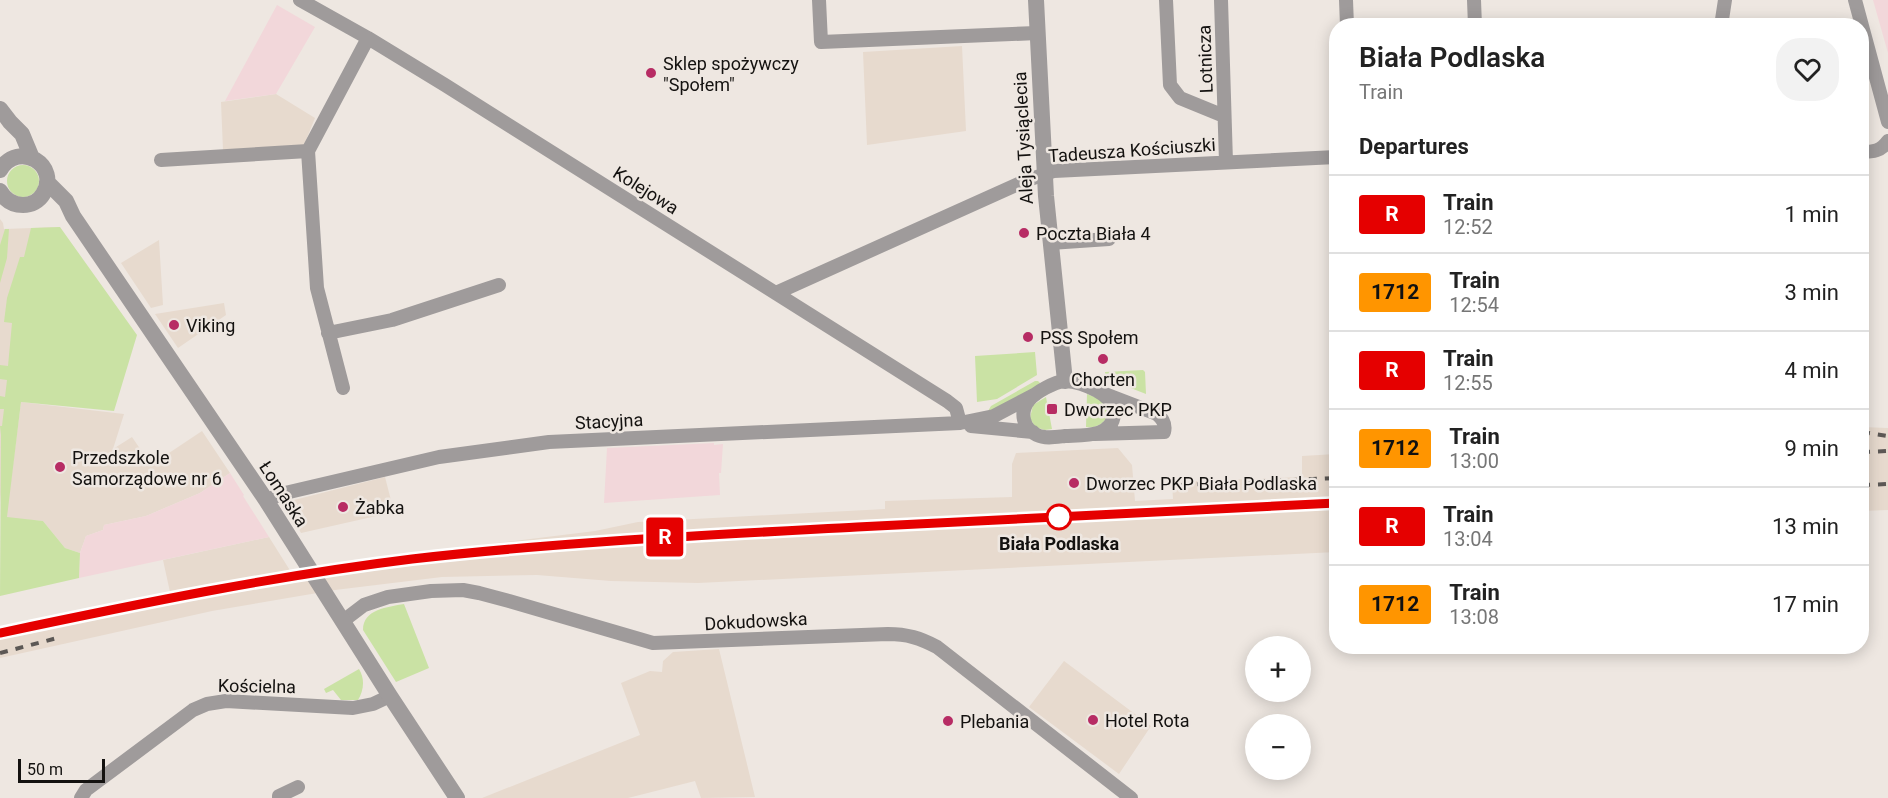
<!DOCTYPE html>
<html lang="en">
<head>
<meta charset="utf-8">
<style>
	body { margin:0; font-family:Roboto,sans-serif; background:#f2f2f2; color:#222; height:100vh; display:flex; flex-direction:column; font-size:22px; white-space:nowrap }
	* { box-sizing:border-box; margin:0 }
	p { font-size:20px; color:#767676 }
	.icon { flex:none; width:33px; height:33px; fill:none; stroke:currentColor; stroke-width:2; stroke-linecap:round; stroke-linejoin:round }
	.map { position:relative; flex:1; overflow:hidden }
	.sheet { position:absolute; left:1329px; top:18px; width:540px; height:636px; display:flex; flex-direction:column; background:#fff; border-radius:24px; box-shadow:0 3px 15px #0003 }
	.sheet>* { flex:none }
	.badge { padding:0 12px; border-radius:4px; font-size:21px; line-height:39px }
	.tools { position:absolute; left:1245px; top:636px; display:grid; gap:12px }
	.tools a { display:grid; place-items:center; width:66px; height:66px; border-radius:50%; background:#fff; box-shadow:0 3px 15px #0003; font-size:30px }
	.scale { position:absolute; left:18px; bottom:15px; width:87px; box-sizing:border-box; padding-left:6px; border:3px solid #141210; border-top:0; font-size:16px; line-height:21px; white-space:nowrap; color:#141210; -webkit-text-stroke:4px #eee7e1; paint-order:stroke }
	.map>.badge { position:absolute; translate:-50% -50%; box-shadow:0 0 0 3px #fff }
	h2 { padding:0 30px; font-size:22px; line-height:54px }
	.round { display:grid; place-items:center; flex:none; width:63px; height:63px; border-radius:24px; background:#f2f2f2 }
	.overview { display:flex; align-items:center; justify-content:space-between; height:102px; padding:0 30px }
	h1 { font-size:28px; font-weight:600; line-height:45px }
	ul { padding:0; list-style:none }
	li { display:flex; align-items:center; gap:18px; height:78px; padding:0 30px; border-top:2px solid #e0e0e0 }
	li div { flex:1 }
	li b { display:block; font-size:22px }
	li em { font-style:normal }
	li .badge { min-width:66px; font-weight:700; text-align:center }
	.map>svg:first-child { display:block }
	.built { fill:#e7dace }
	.industrial { fill:#f2d7da }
	.green { fill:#cae2a4 }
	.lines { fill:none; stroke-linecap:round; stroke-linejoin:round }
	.minor { stroke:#9f9b9b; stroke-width:14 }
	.tertiary { stroke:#9f9b9b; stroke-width:16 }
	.rail { stroke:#5c5855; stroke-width:4; stroke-dasharray:8 8; stroke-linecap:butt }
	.line-casing { stroke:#fff; stroke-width:14 }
	.line { stroke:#e50000; stroke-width:9 }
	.poi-dot { fill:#b72c64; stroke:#eee7e1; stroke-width:2 }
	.stop-dot { fill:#fff; stroke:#e50000; stroke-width:3 }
	.labels { text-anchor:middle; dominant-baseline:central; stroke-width:5; stroke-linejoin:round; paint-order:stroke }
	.street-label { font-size:18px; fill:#141210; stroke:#eee7e1 }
	.poi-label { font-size:18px; fill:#141210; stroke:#eee7e1; text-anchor:start }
	.stop-label { font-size:18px; font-weight:bold; fill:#141210; stroke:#eee7e1 }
</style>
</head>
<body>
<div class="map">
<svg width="1888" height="798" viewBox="0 0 1888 798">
	<rect width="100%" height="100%" fill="#eee7e1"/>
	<path class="built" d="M962,46L966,131L867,145L863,52Z
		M276,94L315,118L304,145L223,150L221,102Z
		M0,219L3,223L4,229L60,227L18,304L0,503Z
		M159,240L163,305L151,308L121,263Z
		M224,303L226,315L178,348L155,314Z
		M21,402L124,414L113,449L132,437L151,465L202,431L230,473L200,493L146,516L104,525L103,530L86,536L80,553L65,548L43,521L6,518Z
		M1862,427L1888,428V510L1862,511Z
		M1118,448L1132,465L1135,501L1173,499L1172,482L1302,477V456L1336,454V552L698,583L611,581L537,575L442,577L335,590L212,611L0,658V626L170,592L163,560L269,537L291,572L415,553L595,531L638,522L885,509V501L1012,497V464L1016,453Z
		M385,477L394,512L301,533L289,511L294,500Z
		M719,649L755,797L701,798L695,781L628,798H482L640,735L621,683L650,671L662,672L663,661L673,652Z
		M1064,661L1151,726L1119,774L1029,707Z"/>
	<path class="industrial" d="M1873,0H1888V53Z
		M277,5L315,27L276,94L225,101Z
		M714,443V445L723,444L721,473H719L720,495L604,503L607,448Z
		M230,473L244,495L243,496L269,537L79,578L80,553L86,536L103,530L104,525L146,516L200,493Z"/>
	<path class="green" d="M7 181a16 16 0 1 1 32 0a16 16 0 1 1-32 0Z
		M60,227L137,335L114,411L21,402L7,517L43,521L65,548L80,553L79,578L0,596L1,435L0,426H2L4,409H0V396L5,397L7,380L0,379V365L8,366L12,323L4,322L7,298L20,257H24L31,228Z
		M5,229H9L7,258L0,283V245Z
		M1035,352L1037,375L997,399L977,402L975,356Z
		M1143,370L1145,372L1146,394L1105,378V372Z
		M1035,381H1038L1042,385L1001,409L988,411L991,406Z
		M1087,394C1091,396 1097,397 1101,400C1116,412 1103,430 1086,427Z
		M1046,397L1052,429L1045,430L1035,427L1030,418L1033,405Z
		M404,604L429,668L396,682L363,630C363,609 388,607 404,604Z
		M359,669C365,679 364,690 358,700H341L333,690L326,693L324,689Z"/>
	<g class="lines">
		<path class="minor" d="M300,0L368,38L445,85L947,401L956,408L960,423
			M819,0L821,42L1037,33
			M1166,0L1170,85L1180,98L1224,116
			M1221,0L1226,162
			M1346,0L1347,26
			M1474,0L1475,26
			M1855,0L1888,122
			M1721,26L1725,0
			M1862,152C1873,152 1881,151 1888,141
			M161,160L308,151
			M1050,243L1109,239
			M776,293L1025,181L1054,171L1336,157
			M328,333L392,320L499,285
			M1065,381C1081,382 1116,394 1114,414C1112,438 1082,435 1065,436C1056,437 1045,439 1037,435C1023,429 1019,412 1029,400C1036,392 1054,382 1065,381Z
			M343,388L317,288L308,151L368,38
			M971,426L1033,432
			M1095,434L1164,432C1166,424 1163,419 1157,414L1105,394
			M266,500L285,493L439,457L549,442L960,423L994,416L1036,394
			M343,621L364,605L388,597L431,591L463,590L479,593L509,601L653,643L888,634C907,634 920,638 937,647L1131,798
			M81,798L86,790L193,710L207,704L226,701L353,708L373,704L390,696
			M279,798V796L298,787"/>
		<path class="tertiary" d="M1036,0L1046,196L1065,381
			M0,109L10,122L22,134L32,158
			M0,170C19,139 61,166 43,194C39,201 31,205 23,205C13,205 5,200 0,191
			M47,182L66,201L73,216L266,500L390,696L457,798"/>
		<path class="rail" d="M1862,432L1888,436
			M1862,452L1888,451
			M1181,485L1336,478
			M1862,485L1888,484
			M0,633C137,604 274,576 412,559C562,541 713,534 864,527C1021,519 1179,511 1336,503
			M0,653L61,637"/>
	</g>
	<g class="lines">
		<g class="line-casing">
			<path id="line" d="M0,633C137,604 274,576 412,559C560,542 709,535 857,527C1017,519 1177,511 1336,503"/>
		</g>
		<use href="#line" class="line"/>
	</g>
	<g class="poi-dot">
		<circle cx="651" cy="73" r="6"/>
		<circle cx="1024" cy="233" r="6"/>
		<circle cx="174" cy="325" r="6"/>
		<circle cx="1028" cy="337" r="6"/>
		<circle cx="1103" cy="359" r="6"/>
		<rect x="1046" y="403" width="12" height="12" rx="3"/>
		<circle cx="60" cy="467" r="6"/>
		<circle cx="1074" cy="483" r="6"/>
		<circle cx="343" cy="507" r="6"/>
		<circle cx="1093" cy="720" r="6"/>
		<circle cx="948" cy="721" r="6"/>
	</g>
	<circle class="stop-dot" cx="1059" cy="517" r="12"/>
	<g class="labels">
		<g class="street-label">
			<text transform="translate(1205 59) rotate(-92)">Lotnicza</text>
			<text transform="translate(1023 138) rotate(-93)">Aleja Tysiąclecia</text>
			<text transform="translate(1132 150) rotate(-4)">Tadeusza Kościuszki</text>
			<text transform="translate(646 190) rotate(32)">Kolejowa</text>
			<text transform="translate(609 421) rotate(-3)">Stacyjna</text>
			<text transform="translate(284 494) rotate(57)">Łomaska</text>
			<text transform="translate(756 621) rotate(-3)">Dokudowska</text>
			<text transform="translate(257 686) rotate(1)">Kościelna</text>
		</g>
		<g class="poi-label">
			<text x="663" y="63">Sklep spożywczy<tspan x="663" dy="21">"Społem"</tspan></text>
			<text x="1036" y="233">Poczta Biała 4</text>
			<text x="186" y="325">Viking</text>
			<text x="1040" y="337">PSS Społem</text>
			<text x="1103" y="379" text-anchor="middle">Chorten</text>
			<text x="1064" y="409">Dworzec PKP</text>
			<text x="72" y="457">Przedszkole<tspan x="72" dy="21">Samorządowe nr 6</tspan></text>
			<text x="1086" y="483">Dworzec PKP Biała Podlaska</text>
			<text x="355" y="507">Żabka</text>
			<text x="1105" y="720">Hotel Rota</text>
			<text x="960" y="721">Plebania</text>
		</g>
		<g class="stop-label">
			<text x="1059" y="543">Biała Podlaska</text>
		</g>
	</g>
</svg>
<div class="tools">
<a>+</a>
<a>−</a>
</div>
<div class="scale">50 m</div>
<b class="badge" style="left:665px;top:537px;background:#e50000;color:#fff">R</b>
<section class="sheet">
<div class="overview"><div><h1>Biała Podlaska</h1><p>Train</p></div><a class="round"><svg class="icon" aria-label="heart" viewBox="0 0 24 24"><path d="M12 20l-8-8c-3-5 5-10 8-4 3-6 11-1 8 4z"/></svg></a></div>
<h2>Departures</h2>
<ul>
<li><span class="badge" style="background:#e50000;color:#fff">R</span><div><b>Train</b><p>12:52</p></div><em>1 min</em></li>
<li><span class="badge" style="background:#ff9500;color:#111">1712</span><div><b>Train</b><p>12:54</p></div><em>3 min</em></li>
<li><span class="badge" style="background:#e50000;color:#fff">R</span><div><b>Train</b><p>12:55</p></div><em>4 min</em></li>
<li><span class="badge" style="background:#ff9500;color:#111">1712</span><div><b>Train</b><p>13:00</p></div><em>9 min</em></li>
<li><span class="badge" style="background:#e50000;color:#fff">R</span><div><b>Train</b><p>13:04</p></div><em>13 min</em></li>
<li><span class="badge" style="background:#ff9500;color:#111">1712</span><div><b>Train</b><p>13:08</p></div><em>17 min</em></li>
</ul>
</section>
</div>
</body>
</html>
